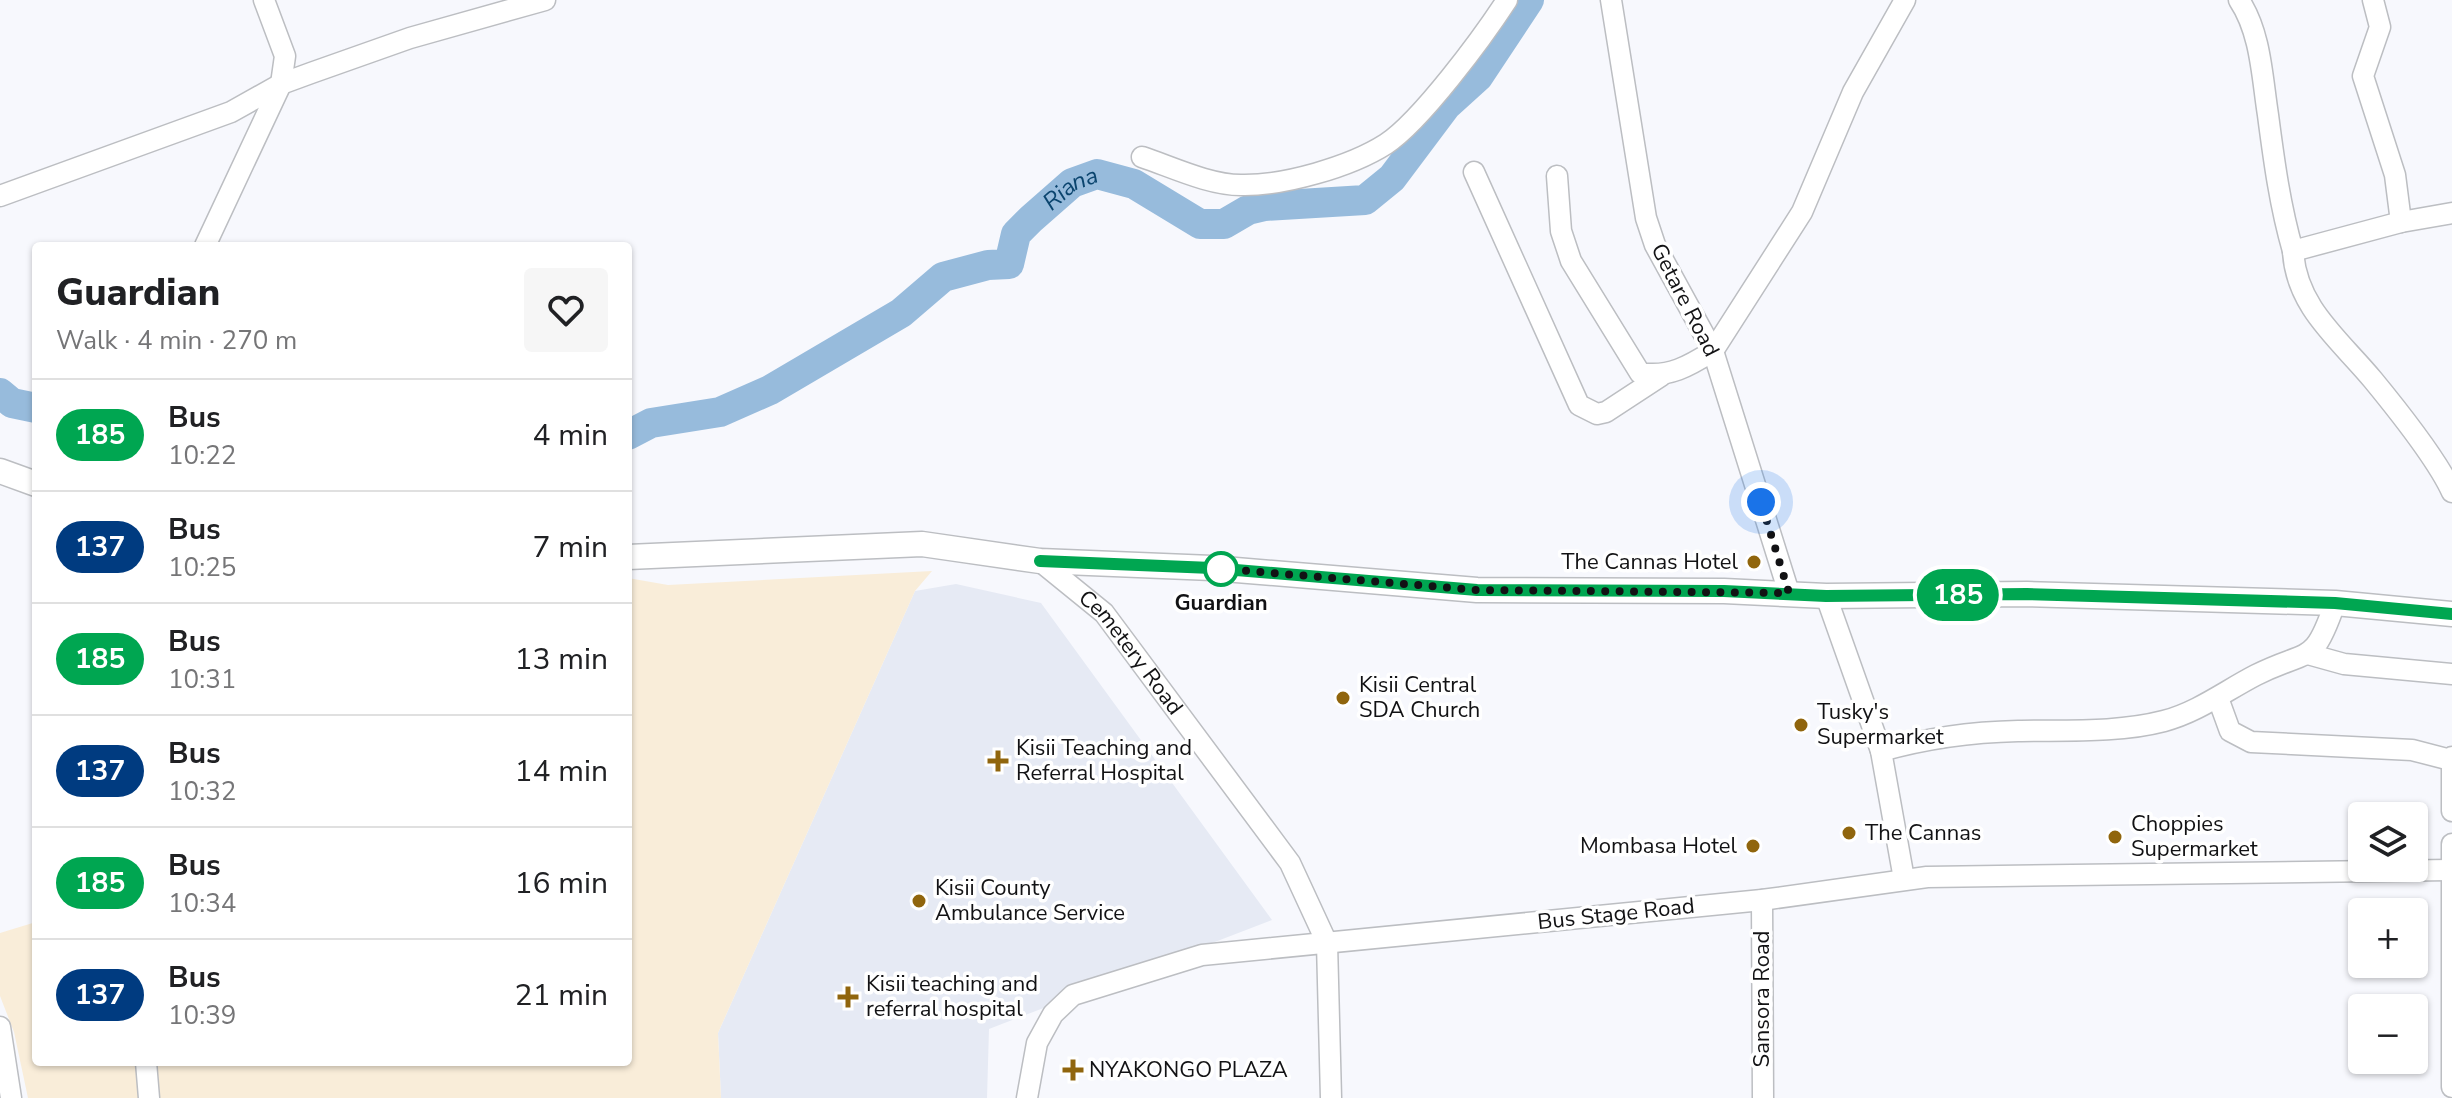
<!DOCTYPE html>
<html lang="en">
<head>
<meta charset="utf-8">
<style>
	body { margin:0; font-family:"Nunito Sans",sans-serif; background:#f6f6f6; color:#202124; height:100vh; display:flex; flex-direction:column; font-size:30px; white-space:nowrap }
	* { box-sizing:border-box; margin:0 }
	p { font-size:26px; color:#757577 }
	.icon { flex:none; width:44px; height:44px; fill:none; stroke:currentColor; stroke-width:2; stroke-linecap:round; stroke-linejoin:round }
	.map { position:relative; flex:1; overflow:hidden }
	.sheet { position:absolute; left:32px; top:242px; width:600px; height:824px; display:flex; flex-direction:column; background:#fff; border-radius:8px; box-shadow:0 2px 6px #0004 }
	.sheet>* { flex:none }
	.badge { padding:0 16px; border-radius:26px; font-size:28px; line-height:52px }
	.controls { position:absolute; left:2348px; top:802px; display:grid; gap:16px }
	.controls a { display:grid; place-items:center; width:80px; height:80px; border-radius:8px; background:#fff; box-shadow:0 2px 6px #0004; font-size:40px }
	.you { position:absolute; width:40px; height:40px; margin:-20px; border:6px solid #fff; border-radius:50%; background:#1a73e8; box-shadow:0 0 0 12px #1a73e833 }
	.map>.badge { position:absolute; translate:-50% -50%; box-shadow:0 0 0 4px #fff }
	.round { display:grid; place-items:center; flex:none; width:84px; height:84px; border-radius:8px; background:#f6f6f6 }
	.head { display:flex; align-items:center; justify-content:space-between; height:136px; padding:0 24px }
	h1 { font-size:38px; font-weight:800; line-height:60px }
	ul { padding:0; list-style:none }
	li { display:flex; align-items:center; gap:24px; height:112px; padding:0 24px; border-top:2px solid #e0e0e0 }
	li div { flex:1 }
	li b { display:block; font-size:30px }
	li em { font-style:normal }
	li .badge { min-width:88px; font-weight:700; text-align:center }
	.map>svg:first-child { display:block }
	.built { fill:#e6eaf4 }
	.education { fill:#f9edd9 }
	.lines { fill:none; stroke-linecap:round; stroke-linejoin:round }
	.river { stroke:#97bbdc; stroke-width:30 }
	.minor-casing { stroke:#bcbec2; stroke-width:23 }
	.tertiary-casing { stroke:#bcbec2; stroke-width:27 }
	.minor { stroke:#fff; stroke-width:20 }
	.tertiary { stroke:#fff; stroke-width:24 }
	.line-casing { stroke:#fff; stroke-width:18 }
	.line { stroke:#00a651; stroke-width:12 }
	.walk { stroke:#121214; stroke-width:8; stroke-dasharray:0 14.4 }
	.poi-dot { fill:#90650d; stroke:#fff; stroke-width:3 }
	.stop-dot { fill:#fff; stroke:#00a651; stroke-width:4 }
	.labels { text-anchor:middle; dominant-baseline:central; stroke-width:7; stroke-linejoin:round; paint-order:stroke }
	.street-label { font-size:22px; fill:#121214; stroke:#fff }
	.poi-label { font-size:22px; fill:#121214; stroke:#fff; text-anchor:start }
	.stop-label { font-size:22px; font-weight:bold; fill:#121214; stroke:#fff }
	.water-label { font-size:24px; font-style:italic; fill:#0b456f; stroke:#fff }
</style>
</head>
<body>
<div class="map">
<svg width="2452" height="1098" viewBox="0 0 2452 1098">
	<rect width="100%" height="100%" fill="#f7f8fd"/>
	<path class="built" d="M956,584L1041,603L1272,920L989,1029L987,1098H721L718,1033L915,591Z"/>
	<path class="education" d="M932,571L915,591L718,1033L721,1098H28L14,1032L0,996V933L36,922V1062H628V578L668,585Z"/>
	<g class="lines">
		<g class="river">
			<path d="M0,393L12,403L36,408"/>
			<path id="s1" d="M628,435L651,423L720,412L770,390L901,313L943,277L988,265L1009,264L1016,234L1031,219L1072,183L1097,174L1134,184L1200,224H1224L1248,210L1265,206L1365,200L1392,178L1446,106L1478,77L1529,0"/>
		</g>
		<g class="minor-casing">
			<g id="minor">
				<path d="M1611,0L1646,218L1655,245L1713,351L1789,593"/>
				<path d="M2239,0C2261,33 2262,77 2268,115C2274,161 2280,206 2293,251"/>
				<path d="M2373,0L2380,27L2363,76L2395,175L2401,222"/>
				<path d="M1142,157C1172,167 1209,185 1241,185C1283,186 1350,167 1386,144C1421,121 1483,37 1507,0"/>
				<path d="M1474,172L1579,405L1597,414L1606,412L1661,376"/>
				<path d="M1557,176L1561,231L1571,261L1640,373C1669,378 1689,366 1713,351L1802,212L1853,92L1905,0"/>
				<path d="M0,196L231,112L281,84L311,73L410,38L545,0"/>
				<path d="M2452,213L2401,222L2293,251C2296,307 2339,339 2373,380C2396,408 2437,459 2452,492"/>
				<path d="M205,246L281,84L285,56L264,0"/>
				<path id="s2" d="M1040,561L1104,613L1290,863L1327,943L1331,1098"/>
				<path d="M1826,596L1881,751L1904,879"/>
				<path d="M2308,654L2344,664L2452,674"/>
				<path d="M2218,698L2230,731L2251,742L2412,750L2451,760"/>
				<path d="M1881,751C1927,738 1971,732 2018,731C2066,730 2118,733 2164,721C2198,712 2225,691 2256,675C2310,648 2313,667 2335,603"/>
				<path d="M2452,757V811"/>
				<path d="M2452,844V1087"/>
				<path d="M1762,900L1763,1098"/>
				<path d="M0,1027L11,1098"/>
				<path d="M146,1062L149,1098"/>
				<path d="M1027,1098L1037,1043L1053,1014L1073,995L1202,955L1762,900L1927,877L2450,870"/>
			</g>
		</g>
		<g class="tertiary-casing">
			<path id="tertiary" d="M0,471L36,484
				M628,557L922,544L1040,561L1212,568L1477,590L1724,591L1826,596L2027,594L2335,603L2452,614"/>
		</g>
		<use href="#minor" class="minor"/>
		<use href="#tertiary" class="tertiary"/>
	</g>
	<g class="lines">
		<g class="line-casing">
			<path id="line" d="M1040,561L1212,568L1477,590L1724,591L1826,596L2027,594L2335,603L2452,614"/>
		</g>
		<use href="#line" class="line"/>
		<path class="walk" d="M1221,569L1212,568L1477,590L1789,593L1761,502"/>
	</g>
	<g class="poi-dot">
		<circle cx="1754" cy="562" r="8"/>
		<circle cx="1343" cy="698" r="8"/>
		<circle cx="1801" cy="725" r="8"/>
		<path d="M994 749h8v8h8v8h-8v8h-8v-8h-8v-8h8z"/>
		<circle cx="1849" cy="833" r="8"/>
		<circle cx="2115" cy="837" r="8"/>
		<circle cx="1753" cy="846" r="8"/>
		<circle cx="919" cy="901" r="8"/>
		<path d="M844 985h8v8h8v8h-8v8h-8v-8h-8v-8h8z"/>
		<path d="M1069 1058h8v8h8v8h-8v8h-8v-8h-8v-8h8z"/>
	</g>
	<circle class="stop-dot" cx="1221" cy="569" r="16"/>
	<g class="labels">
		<g class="street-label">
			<text transform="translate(1685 300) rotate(63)">Getare Road</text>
			<text stroke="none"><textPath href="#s2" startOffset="130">Cemetery Road</textPath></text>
			<text transform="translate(1616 914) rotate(-6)">Bus Stage Road</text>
			<text transform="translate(1762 999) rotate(-90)">Sansora Road</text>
		</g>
		<g class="poi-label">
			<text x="1738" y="562" text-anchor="end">The Cannas Hotel</text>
			<text x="1359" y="685">Kisii Central<tspan x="1359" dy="25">SDA Church</tspan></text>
			<text x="1817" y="712">Tusky's<tspan x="1817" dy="25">Supermarket</tspan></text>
			<text x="1016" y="748">Kisii Teaching and<tspan x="1016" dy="25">Referral Hospital</tspan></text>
			<text x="2131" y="824">Choppies<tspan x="2131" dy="25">Supermarket</tspan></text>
			<text x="1865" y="833">The Cannas</text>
			<text x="1737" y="846" text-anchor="end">Mombasa Hotel</text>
			<text x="935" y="888">Kisii County<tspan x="935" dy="25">Ambulance Service</tspan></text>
			<text x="866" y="984">Kisii teaching and<tspan x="866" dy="25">referral hospital</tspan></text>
			<text x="1089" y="1070">NYAKONGO PLAZA</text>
		</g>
		<g class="stop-label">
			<text x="1221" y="603">Guardian</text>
		</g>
		<g class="water-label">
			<text stroke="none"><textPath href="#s1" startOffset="528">Riana</textPath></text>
		</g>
	</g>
</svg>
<div class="controls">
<a><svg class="icon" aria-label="layers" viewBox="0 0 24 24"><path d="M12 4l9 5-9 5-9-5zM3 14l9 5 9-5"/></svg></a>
<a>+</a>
<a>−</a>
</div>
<div class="you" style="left:1761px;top:502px"></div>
<b class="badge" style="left:1958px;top:595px;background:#00a651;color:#fff">185</b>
<section class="sheet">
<div class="head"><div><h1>Guardian</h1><p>Walk · 4 min · 270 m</p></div><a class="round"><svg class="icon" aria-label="heart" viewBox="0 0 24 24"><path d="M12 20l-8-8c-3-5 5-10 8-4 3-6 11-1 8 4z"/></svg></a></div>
<ul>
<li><span class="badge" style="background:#00a651;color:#fff">185</span><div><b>Bus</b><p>10:22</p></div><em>4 min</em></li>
<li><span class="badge" style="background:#003b80;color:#fff">137</span><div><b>Bus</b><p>10:25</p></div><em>7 min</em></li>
<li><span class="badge" style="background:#00a651;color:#fff">185</span><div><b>Bus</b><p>10:31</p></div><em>13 min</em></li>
<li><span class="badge" style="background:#003b80;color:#fff">137</span><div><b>Bus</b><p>10:32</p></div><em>14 min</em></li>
<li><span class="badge" style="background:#00a651;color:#fff">185</span><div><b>Bus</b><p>10:34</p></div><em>16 min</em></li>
<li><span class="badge" style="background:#003b80;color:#fff">137</span><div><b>Bus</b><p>10:39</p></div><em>21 min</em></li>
</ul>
</section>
</div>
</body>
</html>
